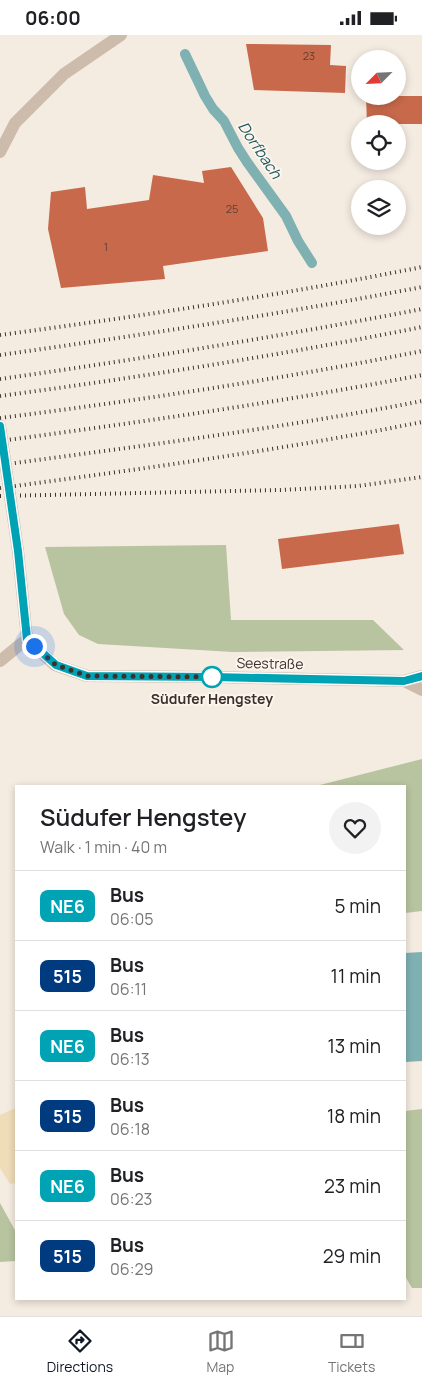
<!DOCTYPE html>
<html lang="en">
<head>
<meta charset="utf-8">
<style>
	body { margin:0; font-family:Manrope,sans-serif; background:#f2f2f2; color:#202124; height:100vh; display:flex; flex-direction:column; font-size:19px; white-space:nowrap }
	* { box-sizing:border-box; margin:0 }
	p { font-size:16px; color:#757577 }
	.icon { flex:none; width:28px; height:28px; fill:none; stroke:currentColor; stroke-width:2; stroke-linecap:round; stroke-linejoin:round }
	.map { position:relative; flex:1; overflow:hidden }
	.panel { position:absolute; left:15px; top:750px; width:391px; height:515px; display:flex; flex-direction:column; background:#fff; border-radius:0px; box-shadow:0 2px 8px #0003 }
	.panel>* { flex:none }
	.badge { padding:0 10px; border-radius:8px; font-size:18px; line-height:32px }
	.needle { width:32px; rotate:246deg }
	.tools { position:absolute; left:351px; top:15px; display:grid; gap:10px }
	.tools a { display:grid; place-items:center; width:55px; height:55px; border-radius:50%; background:#fff; box-shadow:0 2px 8px #0003; font-size:25px }
	.you { position:absolute; width:25px; height:25px; margin:-12px; border:4px solid #fff; border-radius:50%; background:#1a73e8; box-shadow:0 0 0 8px #1a73e833 }
	.map>.badge { position:absolute; translate:-50% -50%; box-shadow:0 0 0 2px #fff }
	.round { display:grid; place-items:center; flex:none; width:52px; height:52px; border-radius:26px; background:#f2f2f2 }
	.headline { display:flex; align-items:center; justify-content:space-between; height:85px; padding:0 25px }
	h1 { font-size:24px; font-weight:600; line-height:38px }
	ul { padding:0; list-style:none }
	li { display:flex; align-items:center; gap:15px; height:70px; padding:0 25px; border-top:1px solid #e0e0e0 }
	li div { flex:1 }
	li b { display:block; font-size:19px }
	li em { font-style:normal }
	li .badge { min-width:55px; font-weight:700; text-align:center }
	.status { display:flex; justify-content:space-between; align-items:center; height:35px; padding:0 25px; background:#fff; direction:ltr }
	.status svg { height:14px; fill:currentColor }
	.tab-bar { display:flex; justify-content:space-around; align-items:center; height:70px; border-top:1px solid #e0e0e0; background:#fff; font-size:14px; color:#757577 }
	.tab-bar a { display:grid; justify-items:center; gap:2px }
	.tab-bar .current { color:#111827 }
	.map>svg:first-child { display:block }
	.green { fill:#b8c4a0 }
	.sand { fill:#efdcb8 }
	.water { fill:#7fb0b2 }
	.lines { fill:none; stroke-linecap:round; stroke-linejoin:round }
	.stream { stroke:#7fb0b2; stroke-width:10 }
	.building { fill:#c8694b }
	.minor { stroke:#cdbbac; stroke-width:12 }
	.rail { stroke:#3b302b; stroke-width:4; stroke-dasharray:1 4; stroke-linecap:butt }
	.minor-bridge { stroke:#cdbbac; stroke-width:12 }
	.line-casing { stroke:#fff; stroke-width:11 }
	.line { stroke:#00a3b4; stroke-width:8 }
	.walk { stroke:#3b302b; stroke-width:5; stroke-dasharray:0 9 }
	.stop-dot { fill:#fff; stroke:#00a3b4; stroke-width:2.5 }
	.labels { text-anchor:middle; dominant-baseline:central; stroke-width:4; stroke-linejoin:round; paint-order:stroke }
	.number-label { font-size:11px; fill:#5e3e33 }
	.street-label { font-size:14px; fill:#3b302b; stroke:#fbf5ee }
	.stop-label { font-size:14px; font-weight:bold; fill:#3b302b; stroke:#fbf5ee }
	.water-label { font-size:15px; font-style:italic; fill:#1f5a5e; stroke:#fbf5ee }
</style>
</head>
<body>
<div class="status"><b>06:00</b><svg viewBox="0 0 49 12"><path d="M0 12V9h3v3zM5 12V6h3v6zM10 12V3h3v9zM15 12V0h3v12zM26 1h20v11H26zM47 4h2v5h-2z"/></svg></div>
<div class="map">
<svg width="422" height="1281" viewBox="0 0 422 1281">
	<rect width="100%" height="100%" fill="#f4ebe1"/>
	<path class="green" d="M226,510L231,585H373L404,615L233,617L98,609L79,600L64,579L45,512Z
		M422,724V876L405,878V751H316Z
		M422,1074V1253H412L405,1241V1076Z
		M0,1168L16,1197V1226L0,1227Z"/>
	<path class="sand" d="M16,1073V1148L10,1149L0,1133V1080Z"/>
	<path class="water" d="M422,917V1026L405,1027V918Z"/>
	<g class="lines">
		<path class="stream" d="M185,19L205,61L213,74L224,86L238,113L247,127L286,181L298,206L312,228"/>
	</g>
	<path class="building" d="M246,9L331,10L330,30L346,31L345,58L254,55Z
		M366,61H422V89H367Z
		M231,132L263,183L268,216L163,231L165,244L61,253L48,194L51,157L85,152L87,174L149,165L153,140L204,148L202,136Z
		M399,489L404,519L282,534L278,504Z"/>
	<g class="lines">
		<path class="minor" d="M0,117L15,88L64,39L121,0
			M18,516L27,604L55,630L87,641L212,642L404,646L422,641
			M0,626L27,604
			M404,646L422,655"/>
		<path class="rail" d="M0,300C141,281 282,260 422,232
			M0,320C141,300 282,279 422,252
			M0,344C141,324 282,301 422,274
			M0,361C141,342 282,320 422,292
			M0,383C141,365 282,344 422,316
			M0,406C141,387 282,367 422,340
			M0,430C141,411 283,393 422,366
			M0,453C141,434 282,415 422,387
			M0,461L280,455L358,451L422,442"/>
		<path class="minor-bridge" d="M0,391L18,516"/>
	</g>
	<g class="lines">
		<g class="line-casing">
			<path id="line" d="M0,391L18,516L27,604L56,630L87,641L212,642L404,646L422,641"/>
		</g>
		<use href="#line" class="line"/>
		<path class="walk" d="M34,611L56,630L87,641L212,642"/>
	</g>
	<circle class="stop-dot" cx="212" cy="642" r="10"/>
	<g class="labels">
		<g class="number-label">
			<text x="309" y="20">23</text>
			<text x="232" y="173">25</text>
			<text x="106" y="211">1</text>
		</g>
		<g class="street-label">
			<text transform="translate(270 628) rotate(1)">Seestraße</text>
		</g>
		<g class="stop-label">
			<text x="212" y="663">Südufer Hengstey</text>
		</g>
		<g class="water-label">
			<text transform="translate(260 115) rotate(56)">Dorfbach</text>
		</g>
	</g>
</svg>
<div class="tools">
<a><svg class="needle" viewBox="-14 -14 28 28"><path d="M0-13l5 13h-10z" fill="#e53935"/><path d="M0 13l5-13h-10z" fill="#757577"/></svg></a>
<a><svg class="icon" aria-label="locate" viewBox="0 0 24 24"><circle cx="12" cy="12" r="6"/><path d="M12 2v4M12 18v4M2 12h4M18 12h4"/></svg></a>
<a><svg class="icon" aria-label="layers" viewBox="0 0 24 24"><path d="M12 4l9 5-9 5-9-5zM3 14l9 5 9-5"/></svg></a>
</div>
<div class="you" style="left:34px;top:611px"></div>
<section class="panel">
<div class="headline"><div><h1>Südufer Hengstey</h1><p>Walk · 1 min · 40 m</p></div><a class="round"><svg class="icon" aria-label="heart" viewBox="0 0 24 24"><path d="M12 20l-8-8c-3-5 5-10 8-4 3-6 11-1 8 4z"/></svg></a></div>
<ul>
<li><span class="badge" style="background:#00a3b4;color:#fff">NE6</span><div><b>Bus</b><p>06:05</p></div><em>5 min</em></li>
<li><span class="badge" style="background:#003b80;color:#fff">515</span><div><b>Bus</b><p>06:11</p></div><em>11 min</em></li>
<li><span class="badge" style="background:#00a3b4;color:#fff">NE6</span><div><b>Bus</b><p>06:13</p></div><em>13 min</em></li>
<li><span class="badge" style="background:#003b80;color:#fff">515</span><div><b>Bus</b><p>06:18</p></div><em>18 min</em></li>
<li><span class="badge" style="background:#00a3b4;color:#fff">NE6</span><div><b>Bus</b><p>06:23</p></div><em>23 min</em></li>
<li><span class="badge" style="background:#003b80;color:#fff">515</span><div><b>Bus</b><p>06:29</p></div><em>29 min</em></li>
</ul>
</section>
</div>
<nav class="tab-bar">
<a class="current"><svg class="icon" aria-label="directions" viewBox="0 0 24 24"><path d="M12 3l9 9-9 9-9-9zM9 14v-3h6M13 9l2 2-2 2"/></svg>Directions</a>
<a><svg class="icon" aria-label="map" viewBox="0 0 24 24"><path d="M3 6l6-2 6 2 6-2v14l-6 2-6-2-6 2zM9 4v14M15 6v14"/></svg>Map</a>
<a><svg class="icon" aria-label="tickets" viewBox="0 0 24 24"><path d="M3 7h18v10H3zM15 7v10"/></svg>Tickets</a>
</nav>
</body>
</html>
